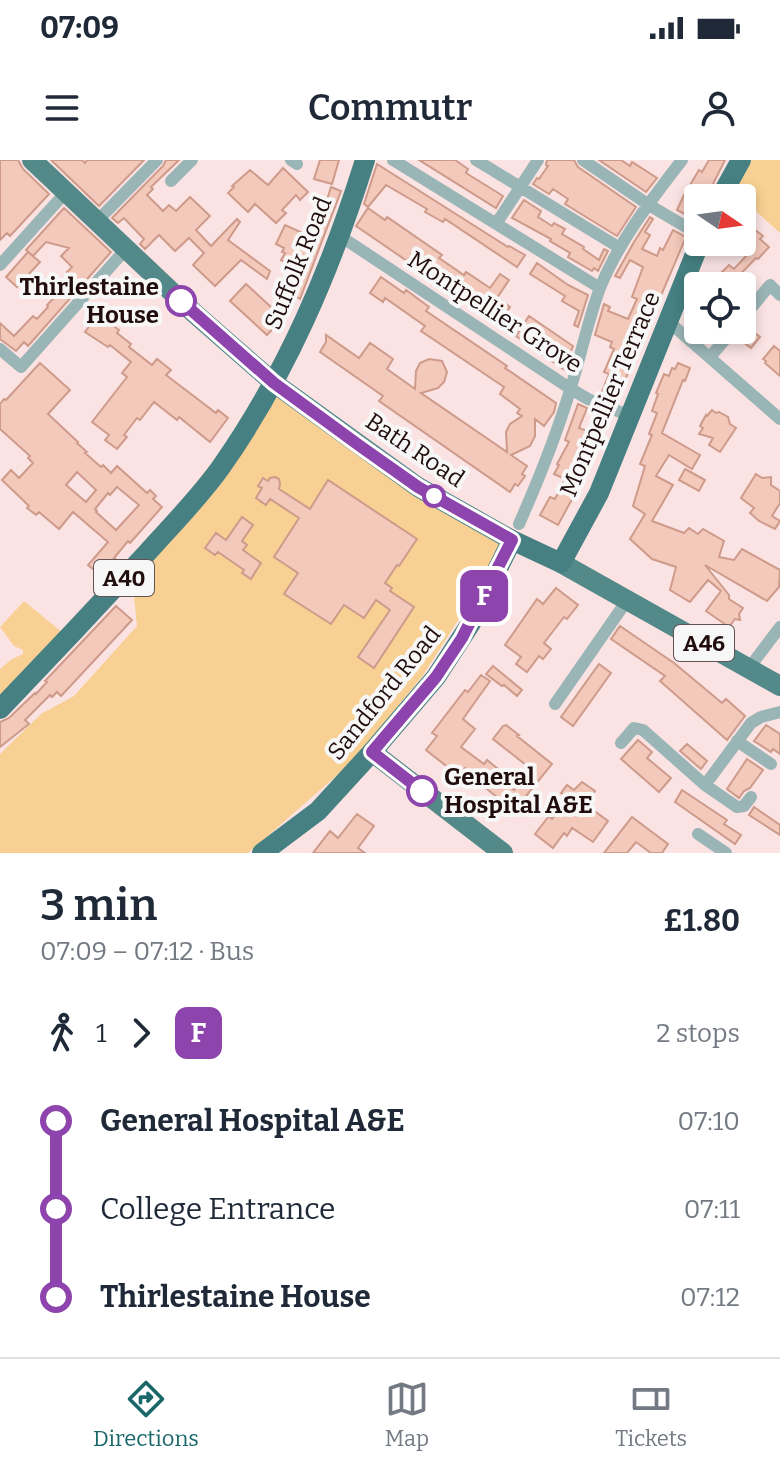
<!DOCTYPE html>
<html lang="en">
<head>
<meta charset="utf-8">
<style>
	body { margin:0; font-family:Bitter,serif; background:#f6f6f7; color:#1f2937; height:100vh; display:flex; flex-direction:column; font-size:30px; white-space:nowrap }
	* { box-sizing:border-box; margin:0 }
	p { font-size:26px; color:#747a83 }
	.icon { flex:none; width:44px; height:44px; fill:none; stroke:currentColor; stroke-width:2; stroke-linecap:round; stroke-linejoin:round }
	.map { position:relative; height:693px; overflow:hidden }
	.drawer { display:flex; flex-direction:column; background:#fff; flex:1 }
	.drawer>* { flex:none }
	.badge { padding:0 16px; border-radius:12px; font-size:28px; line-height:52px }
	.needle { width:52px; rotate:103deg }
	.tools { position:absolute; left:684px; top:24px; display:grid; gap:16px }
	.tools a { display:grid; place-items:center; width:72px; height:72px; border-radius:8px; background:#fff; box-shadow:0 4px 12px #0003; font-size:40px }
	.map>.badge { position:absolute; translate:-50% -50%; box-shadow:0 0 0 4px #fff }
	.legs { display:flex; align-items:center; gap:12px; height:88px; padding:0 40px; font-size:26px }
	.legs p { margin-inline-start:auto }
	.head { display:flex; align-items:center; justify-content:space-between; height:136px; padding:0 40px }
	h1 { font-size:44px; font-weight:600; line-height:60px }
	ul { padding:0 40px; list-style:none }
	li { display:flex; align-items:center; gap:28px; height:88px; font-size:30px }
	li i { display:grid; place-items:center; width:12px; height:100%; margin:0 10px; background:currentColor }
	li i::after { content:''; width:20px; height:20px; margin:-10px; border:6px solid; border-radius:50%; background:#fff }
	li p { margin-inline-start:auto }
	li:first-child i { background:linear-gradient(#0000 50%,currentColor 0) }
	li:last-child i { background:linear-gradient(currentColor 50%,#0000 0) }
	.status { display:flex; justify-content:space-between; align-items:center; height:56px; padding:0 40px; background:#fff; direction:ltr }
	.status svg { height:22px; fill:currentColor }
	header { display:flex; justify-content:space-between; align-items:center; height:104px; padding:0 40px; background:#fff; font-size:36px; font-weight:600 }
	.dock { display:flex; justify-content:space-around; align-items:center; height:112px; border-top:2px solid #e0e1e3; background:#fff; font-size:22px; color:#747a83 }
	.dock a { display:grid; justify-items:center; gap:4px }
	.dock .current { color:#1a676a }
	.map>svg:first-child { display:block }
	.green { fill:#f8d093 }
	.building { fill:#f3c9bc; stroke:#ce9b8b; stroke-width:2; fill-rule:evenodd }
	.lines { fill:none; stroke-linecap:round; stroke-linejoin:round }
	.minor { stroke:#9ab5b6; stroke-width:12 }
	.primary { stroke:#54898a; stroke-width:20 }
	.trunk { stroke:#468082; stroke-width:20 }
	.line-1-casing { stroke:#fff; stroke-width:18 }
	.line-1 { stroke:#8e44ad; stroke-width:12 }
	.stop-1-dot { fill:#fff; stroke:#8e44ad; stroke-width:4 }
	.labels { text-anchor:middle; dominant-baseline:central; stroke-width:8; stroke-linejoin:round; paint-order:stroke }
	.shield { fill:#f7f7f7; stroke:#615354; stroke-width:2 }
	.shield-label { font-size:22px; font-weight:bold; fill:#210d0e }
	.street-label { font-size:24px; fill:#210d0e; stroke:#f7f7f7 }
	.stop-label { font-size:24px; font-weight:bold; fill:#210d0e; stroke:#f7f7f7; text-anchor:end }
</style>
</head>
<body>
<div class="status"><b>07:09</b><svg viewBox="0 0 49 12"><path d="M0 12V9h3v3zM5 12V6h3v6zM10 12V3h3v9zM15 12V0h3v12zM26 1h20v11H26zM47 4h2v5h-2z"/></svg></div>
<header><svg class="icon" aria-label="menu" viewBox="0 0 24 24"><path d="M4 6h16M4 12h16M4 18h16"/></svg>Commutr<svg class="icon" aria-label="person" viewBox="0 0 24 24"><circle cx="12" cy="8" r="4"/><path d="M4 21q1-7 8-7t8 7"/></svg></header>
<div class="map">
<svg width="780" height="693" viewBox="0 0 780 693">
	<rect width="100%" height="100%" fill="#fbe3e3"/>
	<path class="green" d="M752,0H780V73L749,45L735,22Z
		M274,223L503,380L467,446L422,517L352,602L248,693H0V594L41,554L74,536L137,466L134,436L118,424Z
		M24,441L69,478L0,549V509L12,499L23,494V490L14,486L0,467Z"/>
	<path class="building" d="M0,0H18L23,9L49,34L10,76L7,73L0,80Z
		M51,0H82L85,3L87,0H144L99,46Z
		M166,0H179L151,27L153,29L147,35L163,51L169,45L176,51L190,37L210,56L196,70L211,86L237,59L240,62L228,80L270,111L267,119L241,100L215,126L193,105L204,93L189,78L175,91L159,75L145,89L140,84L144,79L124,58L118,63L112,58L163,6Z
		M320,0H339L332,24L314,19Z
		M419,0H455L468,9L466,13L503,36L496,48Z
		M547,0H574L578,7L636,47L617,76L565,44L568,39L553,29L549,34L533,24L537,18L539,19L548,6L546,5Z
		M599,0H621L630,6L632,2L657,18L646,32Z
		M709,0H725L706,38H698V52L694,59L677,50L684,35L687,37L693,27L690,25L699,10L702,12Z
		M377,4L508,87L509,86L525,95L517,107L445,59L443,62L425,52L427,49L386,25L368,47L364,44Z
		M283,8L308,32L300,40L296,35L282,50L286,53L276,63L255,44L248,52L228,33L234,27L232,26L250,10L268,25Z
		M331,27L341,31L300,139L280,125L292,106L281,100L285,93L282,92L284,88L276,84L285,65L309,76L310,73L316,75Z
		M524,40L541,51L538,57L552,66L554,63L565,69L562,74L584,87L583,89L599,100L604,89L608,91L598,111L594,108L592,111L568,97L570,93L550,81L551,79L512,58Z
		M64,48L111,92L28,186L24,182L16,191L0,179V163L14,176L33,156L37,159L48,147L47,145L63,129L58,125L69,114L67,112L72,107L61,96L69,88L46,82L33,96L26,90Z
		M368,48L385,60L387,57L442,95L439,98L464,115L466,112L490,128L500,114L509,120L497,138L510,147L499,164L356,66Z
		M650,57L653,59L645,72L650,75L642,89L657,96L660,88L663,90L673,70L686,77L616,241L601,234L609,214L604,212L614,189L610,187L612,182L595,175L604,144L610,147L608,151L628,159L637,139L632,137L643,107L630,100L620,118L615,116L634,82Z
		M754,69L763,76L760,79L769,87L758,99L756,98L729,126H727L717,117L729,105L734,109L748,94L740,87L742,85L738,82H742V76L748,70L751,72Z
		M28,92L40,102L17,127L6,117Z
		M537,103L568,125L588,135L578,167L574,165L579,151L562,141L565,136L530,114Z
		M381,117L404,133L406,130L429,147L426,151L507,206L505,208L556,243L554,252L544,266L535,259V276L530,286L511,295L527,306L522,314L525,316L518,326L515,324L510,332L379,241L383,236L320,192L326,182V175L359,198L370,183L393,199L387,209L415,229L416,211L420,203L429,199L442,201L447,212L444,222L438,228L421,233L507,292L506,272L510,264L522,256L517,253L520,249L500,234L504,227L421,171L425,166L385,138L383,142L370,133Z
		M246,124L283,158L267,175L230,141Z
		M100,152L112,161L111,164L119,170L117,173L131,184L129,187L152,205L157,199L171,210L166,215L216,253L218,250L228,258L210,282L179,257L177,260L154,242L140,260L137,258L124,275L127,277L117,289L105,280L109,275L92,262L127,217L122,213L131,202L110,185L108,187L85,172Z
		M529,156L573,186L567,201L569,202L566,211L516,176Z
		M747,167L760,177L751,188L738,178Z
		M774,186L780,191V216L765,203L766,201L763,199Z
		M40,203L70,230L48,254L78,282L77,283L87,292L85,293L101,307L103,305L111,313L117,306L147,333L150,330L156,336L153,339L162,347L130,383L128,381L114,398L117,400L102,416L88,405L108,382L73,352L59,369L39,352L36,355L27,348L29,346L2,320L11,310L19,318L33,303L28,298L30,296L0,269V244L4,239L6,240ZM77,312L96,330L86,342L66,325ZM117,327L139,345L116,370L96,352L97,351L95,349L108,333L110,335Z
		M678,203L690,208L685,221L683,220L662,273L700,295L692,309L669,295L656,316L673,325L652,361L684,373L689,368L698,374L703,369L724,381L719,397L734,400L742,389L780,410L779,427L767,441L705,405L729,435V439L743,448L739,454L740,460L735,459L729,467L706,451L721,431L708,420L690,442L670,430L676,407L652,399L630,379L645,354L633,346L645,306L640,304L652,275L649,274L657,253L652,251L658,234L656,233L664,214L669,216L672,208L675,209Z
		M578,244L587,248L579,268L598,275L588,299L582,296L573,314L583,319L558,365L540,355L550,337L555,339L565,319L554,314L559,305L557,304L569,282L565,280Z
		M712,250L716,253L719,252L728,257L730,264L736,268L720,292L709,285L713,278L699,274L703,268L700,266L706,255L707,256Z
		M685,309L705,320L699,331L679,320Z
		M756,314L762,318L771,317V325L780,331V343L772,356L780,361L775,369L759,361L750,353L754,348L741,338Z
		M275,317L279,319L280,324L279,329L310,349L328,320L417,379L399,406L397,405L385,423L392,428L390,431L414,447L374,508L358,497L390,450L376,440L364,458L344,445L331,464L284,434L298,413L274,397L299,358L270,339L266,345L256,338L262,328L258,326L263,318L268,321L270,318Z
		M242,357L253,365L242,381L247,385L243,390L261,403L251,419L242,413L244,410L218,392L215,395L205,388L216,373L226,380Z
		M556,428L578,445L567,459L564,457L544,483L551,489L543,499L539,496L527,512L516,504L521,497L505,485L537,439L543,444Z
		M116,446L132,460L61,536L57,532L52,537L50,535L25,560L29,564L0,587V562L9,558L35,533L36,534L47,522L45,521Z
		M620,466L674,503L722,543L726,539L745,556L727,580L660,521L665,516L611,479Z
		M599,504L611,513L573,566L561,557Z
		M493,506L522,530L517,536L504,525L502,526L486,514Z
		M481,515L490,521L463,559L475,569L461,587L484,604L487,600L498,609L494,614L514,630L531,609L493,579L503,566L506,565L519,575L517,576L552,604L514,651L482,625L483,623L465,608L459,616L426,590L437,576L432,573L465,530L468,532Z
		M766,565L780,574V594L773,589L771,592L754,581Z
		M638,580L652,592L647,598L671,618L659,632L621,599Z
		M687,584L707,601L701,609L680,591Z
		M747,599L763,610L750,628L744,631L739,638L727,629Z
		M582,622L595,631L585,644L608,661L593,682L572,668L567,676L564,673L553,688L535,674L549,656L552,659L568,638L561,633L567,625L574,630Z
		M682,630L727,660L724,664L741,675L735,684L675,642Z
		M754,647L780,665V675L749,655Z
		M357,654L374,666L358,688L365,693H313L330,671L338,678Z
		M632,657L668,684L662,693H651L636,682L627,693H604Z"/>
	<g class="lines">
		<path class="minor" d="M291,0L297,4
			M393,0L600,128
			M476,0L620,88
			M583,0L649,45L698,74
			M171,21L192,0
			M97,61L157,0
			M496,64L538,0
			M340,76L571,229L588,239L630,256
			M0,105L66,32
			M742,159L770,125L780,135
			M669,162L780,259
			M0,189L21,207L126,89
			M710,197L733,170
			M519,364C539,319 557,274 571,227C581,195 588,160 600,128C619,81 651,40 682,0
			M749,508L780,467
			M555,544L628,439
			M737,581L771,604
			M621,583L634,568L643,570L705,625L737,647L744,646L751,637
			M705,625L751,563L761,557L780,552
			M698,674L726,693"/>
		<path class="primary" d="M32,0L194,153L274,223L418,327L512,380
			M561,403L780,526
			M372,592L503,693"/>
		<path class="trunk" d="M720,38L741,0
			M0,549C49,498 98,446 146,394C171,366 199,338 221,307C287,213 331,109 365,0
			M262,693L318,651L372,592L436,517L471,463L512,380L561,403L599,333L700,82"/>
	</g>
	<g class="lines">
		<g class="line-1-casing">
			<path id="line-1" d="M181,141L274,223L360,286L418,327L512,380L462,478L436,517L372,592L422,631"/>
		</g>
		<use href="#line-1" class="line-1"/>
	</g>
	<g class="stop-1-dot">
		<circle cx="181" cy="141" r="14"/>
		<circle cx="434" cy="336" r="10"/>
		<circle cx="422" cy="631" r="14"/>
	</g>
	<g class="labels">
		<g class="shield">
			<rect x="94" y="400" width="60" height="36" rx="6"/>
			<rect x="674" y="465" width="60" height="36" rx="6"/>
		</g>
		<g class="shield-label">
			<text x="124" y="418">A40</text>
			<text x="704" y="483">A46</text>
		</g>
		<g class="street-label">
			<text transform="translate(298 103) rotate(-68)">Suffolk Road</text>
			<text transform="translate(495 152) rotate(33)">Montpellier Grove</text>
			<text transform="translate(610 234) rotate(-67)">Montpellier Terrace</text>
			<text transform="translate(415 290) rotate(34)">Bath Road</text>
			<text transform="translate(384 533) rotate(-51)">Sandford Road</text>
		</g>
		<g class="stop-label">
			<text x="159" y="127">Thirlestaine<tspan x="159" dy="28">House</tspan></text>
			<text x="444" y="617" text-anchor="start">General<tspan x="444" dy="28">Hospital A&amp;E</tspan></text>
		</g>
	</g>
</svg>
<div class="tools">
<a><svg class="needle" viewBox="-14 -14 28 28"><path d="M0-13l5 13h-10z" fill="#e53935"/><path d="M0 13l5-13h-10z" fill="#747a83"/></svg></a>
<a><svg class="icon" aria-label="locate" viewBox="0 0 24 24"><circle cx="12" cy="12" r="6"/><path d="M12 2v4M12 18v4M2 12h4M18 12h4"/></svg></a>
</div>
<b class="badge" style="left:484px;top:436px;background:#8e44ad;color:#fff">F</b>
</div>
<section class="drawer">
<div class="head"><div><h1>3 min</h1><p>07:09 – 07:12 · Bus</p></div><b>£1.80</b></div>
<div class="legs"><svg class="icon" aria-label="walk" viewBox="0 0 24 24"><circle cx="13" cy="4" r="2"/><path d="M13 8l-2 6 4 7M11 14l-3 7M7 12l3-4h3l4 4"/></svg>1<svg class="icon" aria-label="forward" viewBox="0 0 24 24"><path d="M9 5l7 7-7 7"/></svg><b class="badge" style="background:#8e44ad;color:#fff">F</b><p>2 stops</p></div>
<ul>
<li><i style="color:#8e44ad"></i><b>General Hospital A&amp;E</b><p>07:10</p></li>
<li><i style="color:#8e44ad"></i><span>College Entrance</span><p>07:11</p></li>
<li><i style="color:#8e44ad"></i><b>Thirlestaine House</b><p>07:12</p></li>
</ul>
</section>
<nav class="dock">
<a class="current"><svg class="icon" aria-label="directions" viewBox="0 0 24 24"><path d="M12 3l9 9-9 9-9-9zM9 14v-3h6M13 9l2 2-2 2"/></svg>Directions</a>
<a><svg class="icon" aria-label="map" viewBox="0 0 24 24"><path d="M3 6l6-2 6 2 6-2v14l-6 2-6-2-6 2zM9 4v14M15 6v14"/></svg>Map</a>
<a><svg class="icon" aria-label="tickets" viewBox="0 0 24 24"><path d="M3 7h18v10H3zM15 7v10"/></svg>Tickets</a>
</nav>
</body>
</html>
